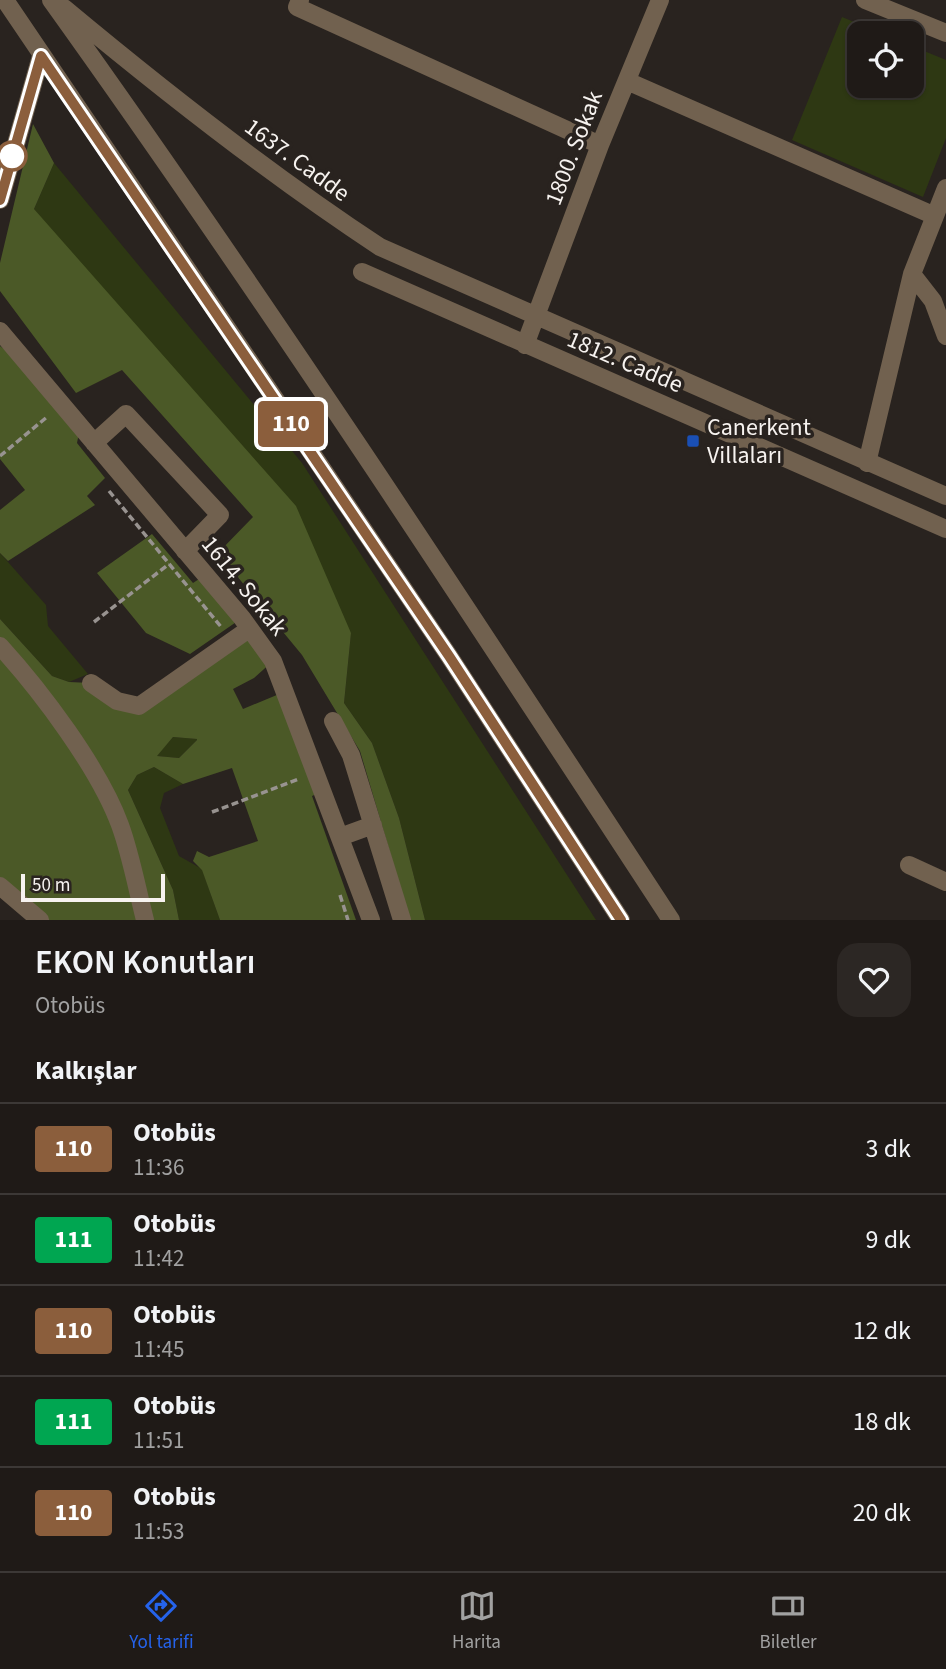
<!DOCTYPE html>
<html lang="tr">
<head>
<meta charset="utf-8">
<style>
	body { margin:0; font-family:"Source Sans 3",sans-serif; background:#2c2724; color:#f1f3f6; height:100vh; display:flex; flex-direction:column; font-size:26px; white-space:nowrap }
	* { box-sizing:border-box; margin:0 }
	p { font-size:23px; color:#a1a1a1 }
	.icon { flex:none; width:38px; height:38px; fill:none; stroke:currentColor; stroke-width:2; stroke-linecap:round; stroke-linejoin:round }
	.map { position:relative; height:920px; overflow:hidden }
	.panel { display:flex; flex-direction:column; background:#1f1a17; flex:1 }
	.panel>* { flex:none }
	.badge { padding:0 14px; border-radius:5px; font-size:24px; line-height:46px }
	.controls { position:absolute; left:847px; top:21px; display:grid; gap:14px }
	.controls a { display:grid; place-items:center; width:77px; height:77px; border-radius:14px; background:#1f1a17; box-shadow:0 2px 5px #0004,0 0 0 2px #3c3836; font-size:35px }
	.scale { position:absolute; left:21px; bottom:18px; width:144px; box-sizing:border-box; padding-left:7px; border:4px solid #f7f3f0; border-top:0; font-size:19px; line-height:24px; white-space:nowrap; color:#f7f3f0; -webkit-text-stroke:5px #29231f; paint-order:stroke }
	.map>.badge { position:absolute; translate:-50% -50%; box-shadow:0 0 0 4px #fff }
	h2 { padding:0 35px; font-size:26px; line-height:63px }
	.round { display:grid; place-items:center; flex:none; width:74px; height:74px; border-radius:21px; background:#2c2724 }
	.overview { display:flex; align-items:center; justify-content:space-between; height:119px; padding:0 35px }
	h1 { font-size:33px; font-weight:600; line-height:52px }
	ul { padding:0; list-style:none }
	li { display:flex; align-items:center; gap:21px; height:91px; padding:0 35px; border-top:2px solid #3c3836 }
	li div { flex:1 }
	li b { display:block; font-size:26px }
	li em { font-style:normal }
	li .badge { min-width:77px; font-weight:700; text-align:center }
	.dock { display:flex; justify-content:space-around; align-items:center; height:98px; border-top:2px solid #3c3836; background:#1f1a17; font-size:19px; color:#a1a1a1 }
	.dock a { display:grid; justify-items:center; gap:4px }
	.dock .selected { color:#2563eb }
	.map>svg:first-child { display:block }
	.green { fill:#2e3813 }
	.forest { fill:#4b5927; fill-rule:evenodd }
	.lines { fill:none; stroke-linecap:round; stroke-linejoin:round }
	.path { stroke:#989390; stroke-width:3.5; stroke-dasharray:7 3.5; stroke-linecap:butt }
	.minor { stroke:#71614f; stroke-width:18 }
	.line-casing { stroke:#fff; stroke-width:16 }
	.line { stroke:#8b5e3c; stroke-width:10 }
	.stop-dot { fill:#fff; stroke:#8b5e3c; stroke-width:3.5 }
	.transit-dot { fill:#1a4fb4; stroke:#29231f; stroke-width:2.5 }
	.labels { text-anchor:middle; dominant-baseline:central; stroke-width:7; stroke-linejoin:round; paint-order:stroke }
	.street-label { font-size:24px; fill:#f7f3f0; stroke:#29231f }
	.poi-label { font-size:24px; fill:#f7f3f0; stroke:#29231f; text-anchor:start }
</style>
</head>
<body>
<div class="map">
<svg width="946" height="920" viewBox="0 0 946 920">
	<rect width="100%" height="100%" fill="#29231f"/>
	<path class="green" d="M842,17L881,33H859V86H912V46L946,60V138L923,197L792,140Z
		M54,163L302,463L596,920H425L399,818L372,743L344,703L351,633L34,209Z
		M0,553L46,605L48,626L88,674L69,682L52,676L0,619Z
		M173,737L198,739L179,758L156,756Z
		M154,767L183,784L164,793L160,808L179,856L202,869L220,920H179L173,890L128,790L137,775Z"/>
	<path class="forest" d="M33,124L54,163L34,209L296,506L351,633L344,703L372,743L399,818L425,920H410L360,751L302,655L218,553L253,517L122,370L76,393L0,291V263Z
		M0,346L16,358L79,433L77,443L105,478L87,496L95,505L8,561L0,553V510L25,490L0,459Z
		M152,534L193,583L205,575L242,618L190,654L146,633L97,573Z
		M0,619L52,676L69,682L91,683L139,706L249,629L273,661L254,678L233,689L243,709L284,692L323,791L312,796L356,920H220L202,870L193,861L197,851L209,857L258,841L232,768L183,784L154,767L137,775L128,790L173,890L179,920H39L0,883ZM173,737L197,739V740L179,758L157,756Z"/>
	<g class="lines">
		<path class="path" d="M0,456L47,417
			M109,491L222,628
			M94,622L169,564
			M212,812L299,779
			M340,895L348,920"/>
		<path class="minor" d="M5,0L449,656L621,920
			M51,0C266,300 469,611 671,920
			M300,0L297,7L600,145
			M865,0L946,33
			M64,8C166,93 269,174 380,247L946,496
			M627,81L935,216
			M0,200L41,56
			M362,272L946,529
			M912,274L933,301L946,336
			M0,331L242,618L273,661L371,920
			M525,345L600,145L660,0
			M94,443L126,414L220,515L185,551
			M867,463L912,274L946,188
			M0,646C41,691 99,768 120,825C131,855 137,889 145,920
			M91,683L117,701L139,706L249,629
			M333,721L351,755L402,920
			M340,837L373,825
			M909,865L946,882
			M0,886L40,920"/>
	</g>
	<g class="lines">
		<g class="line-casing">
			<path id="line" d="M0,200L41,56L449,656L621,920"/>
		</g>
		<use href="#line" class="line"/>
	</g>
	<circle class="stop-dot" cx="12" cy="156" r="14"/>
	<rect class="transit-dot" x="686" y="434" width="14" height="14" rx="3.5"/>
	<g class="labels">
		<g class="street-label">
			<text transform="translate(574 148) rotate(-69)">1800. Sokak</text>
			<text transform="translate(297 160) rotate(36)">1637. Cadde</text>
			<text transform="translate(625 362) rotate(23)">1812. Cadde</text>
			<text transform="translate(244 586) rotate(51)">1614. Sokak</text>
		</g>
		<g class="poi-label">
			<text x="707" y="427">Canerkent<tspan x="707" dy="28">Villaları</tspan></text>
		</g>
	</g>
</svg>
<div class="controls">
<a><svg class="icon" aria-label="locate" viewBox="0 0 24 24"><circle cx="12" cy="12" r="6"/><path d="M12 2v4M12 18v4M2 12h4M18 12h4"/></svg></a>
</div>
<div class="scale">50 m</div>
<b class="badge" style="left:291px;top:424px;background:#8b5e3c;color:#fff">110</b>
</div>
<section class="panel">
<div class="overview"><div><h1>EKON Konutları</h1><p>Otobüs</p></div><a class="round"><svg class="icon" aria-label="heart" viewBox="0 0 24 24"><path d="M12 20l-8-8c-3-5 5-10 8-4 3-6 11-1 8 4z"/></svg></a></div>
<h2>Kalkışlar</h2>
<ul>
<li><span class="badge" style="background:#8b5e3c;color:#fff">110</span><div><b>Otobüs</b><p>11:36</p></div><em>3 dk</em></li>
<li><span class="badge" style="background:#00a651;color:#fff">111</span><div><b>Otobüs</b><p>11:42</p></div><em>9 dk</em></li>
<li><span class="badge" style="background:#8b5e3c;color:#fff">110</span><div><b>Otobüs</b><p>11:45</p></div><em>12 dk</em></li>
<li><span class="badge" style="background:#00a651;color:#fff">111</span><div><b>Otobüs</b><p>11:51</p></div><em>18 dk</em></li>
<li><span class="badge" style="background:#8b5e3c;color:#fff">110</span><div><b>Otobüs</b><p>11:53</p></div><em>20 dk</em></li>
</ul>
</section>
<nav class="dock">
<a class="selected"><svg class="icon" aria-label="directions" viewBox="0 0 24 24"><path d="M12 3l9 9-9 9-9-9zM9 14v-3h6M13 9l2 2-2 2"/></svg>Yol tarifi</a>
<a><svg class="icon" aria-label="map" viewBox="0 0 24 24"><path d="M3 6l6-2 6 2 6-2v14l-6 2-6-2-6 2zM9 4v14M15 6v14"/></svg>Harita</a>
<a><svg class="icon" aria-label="tickets" viewBox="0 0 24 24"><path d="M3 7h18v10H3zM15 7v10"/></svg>Biletler</a>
</nav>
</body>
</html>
